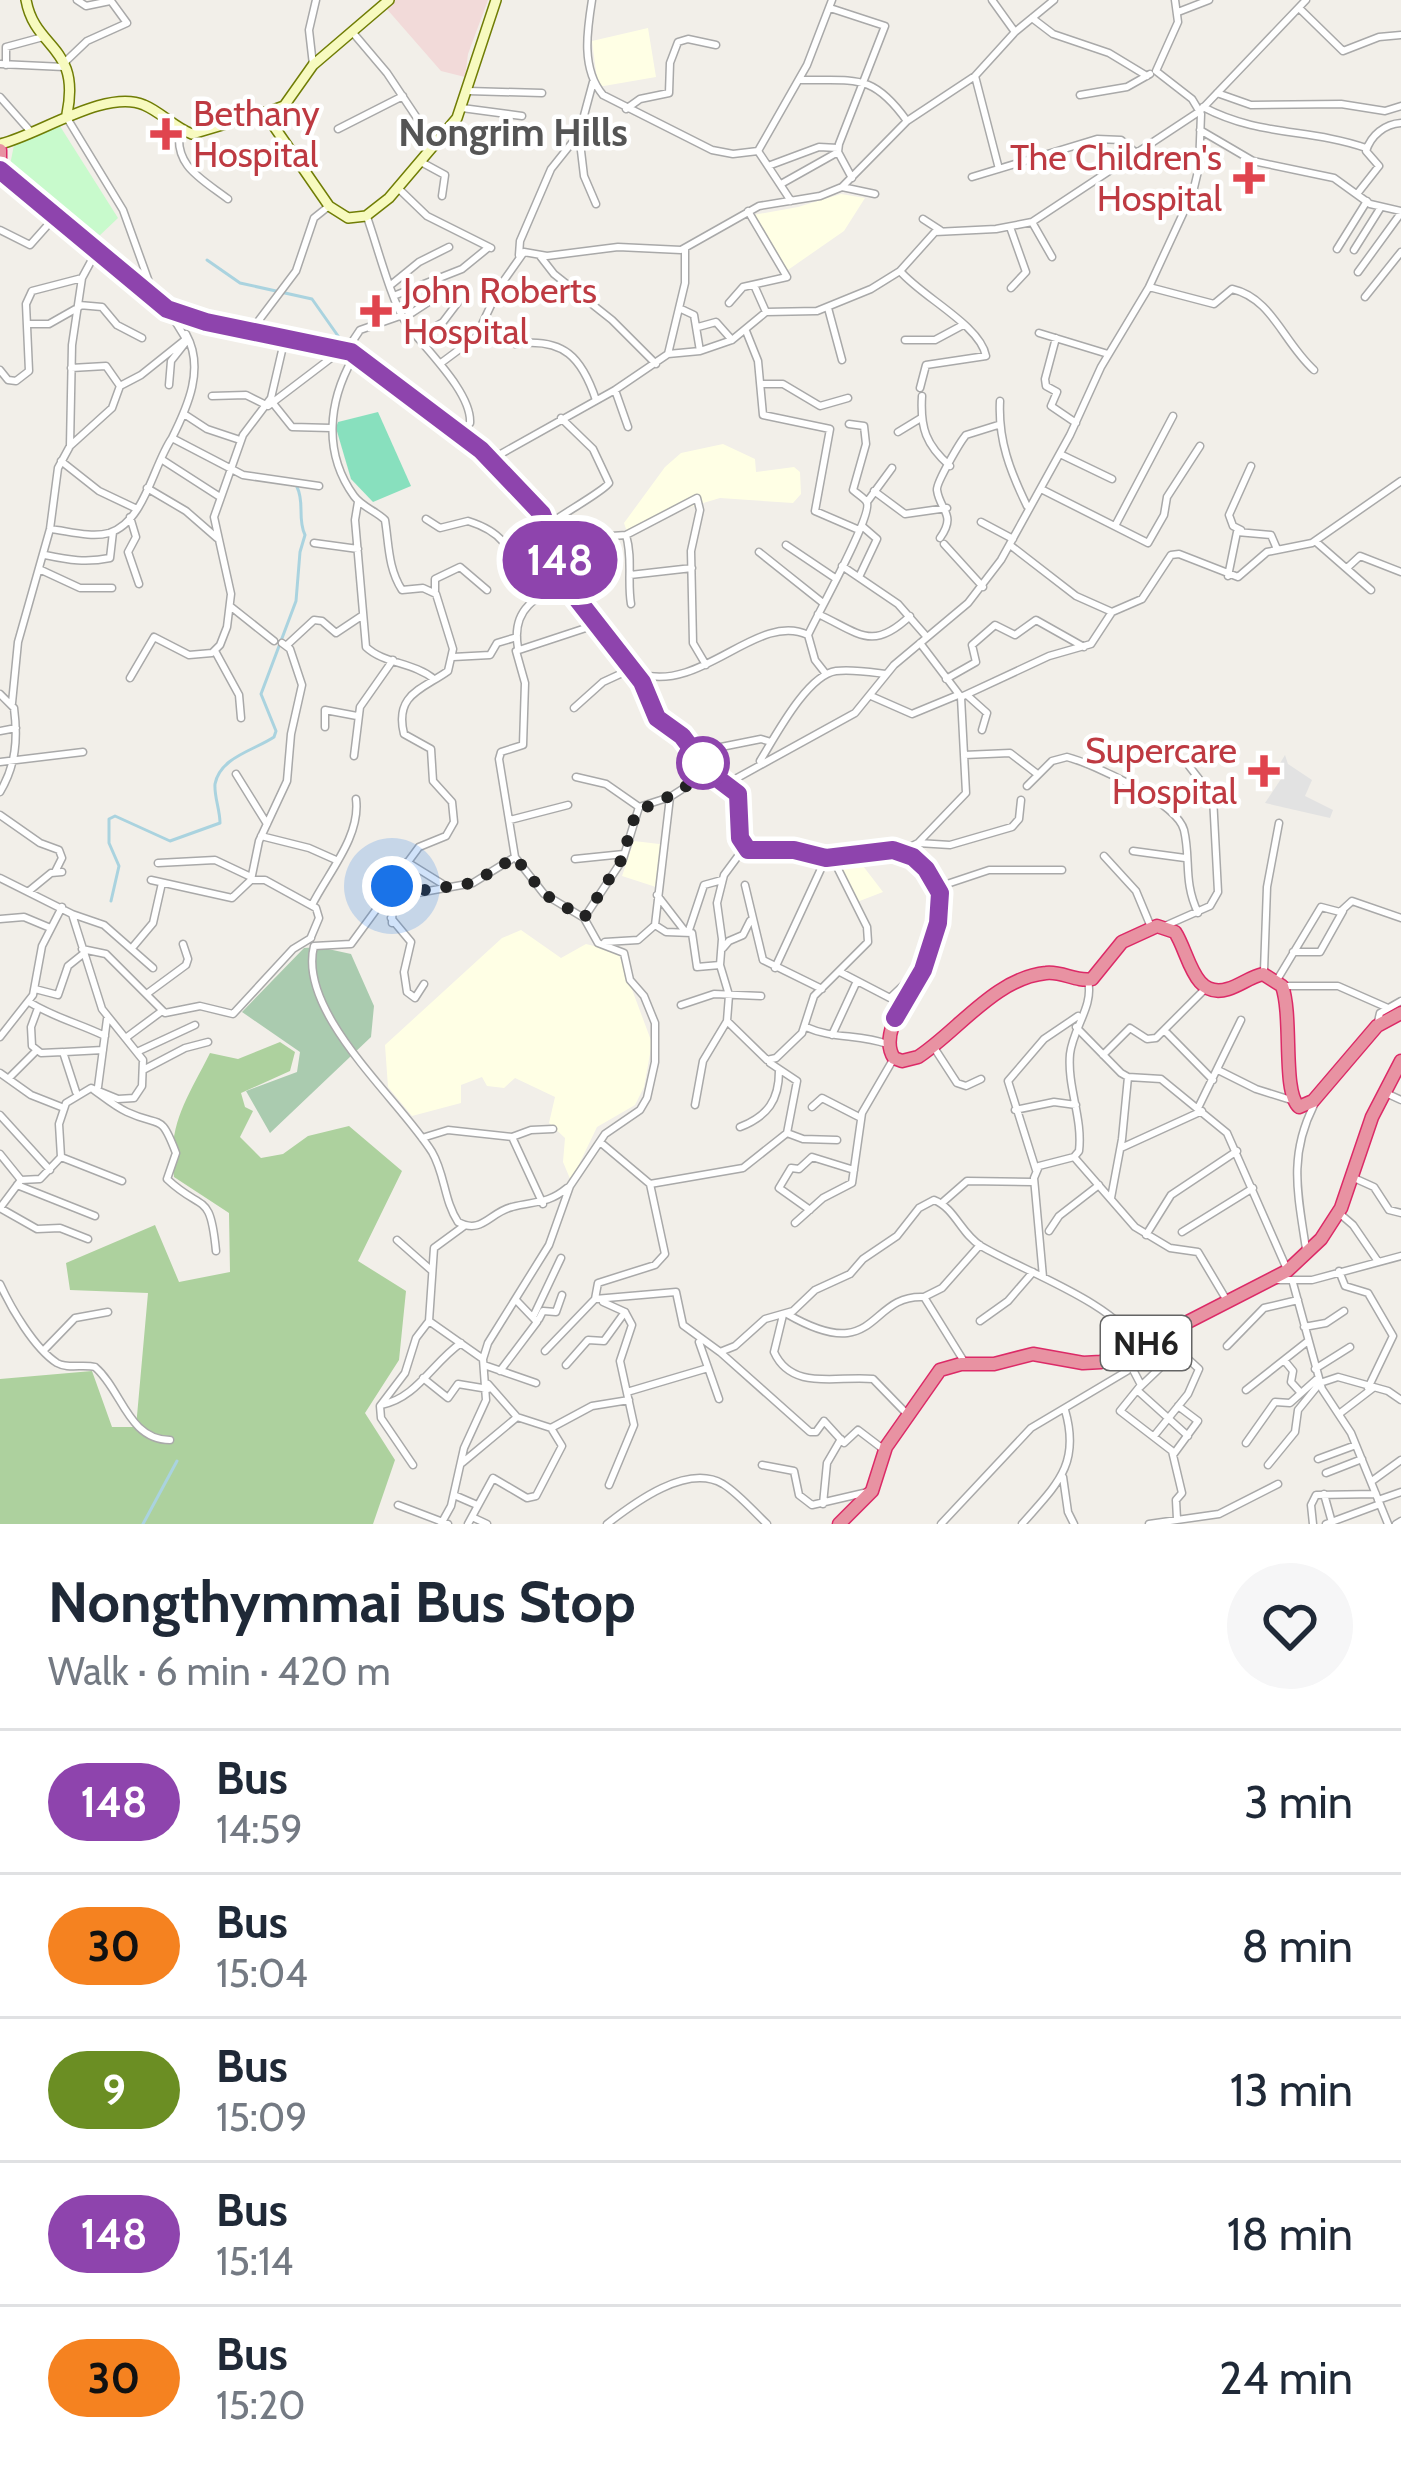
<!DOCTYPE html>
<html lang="en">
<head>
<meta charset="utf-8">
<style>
	body { margin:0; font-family:Cabin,sans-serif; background:#f6f6f7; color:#1f2937; height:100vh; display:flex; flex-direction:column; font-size:45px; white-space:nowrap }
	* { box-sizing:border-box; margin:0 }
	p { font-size:39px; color:#747a83 }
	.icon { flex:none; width:66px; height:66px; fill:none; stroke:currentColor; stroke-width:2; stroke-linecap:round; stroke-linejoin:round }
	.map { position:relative; height:1524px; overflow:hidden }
	.panel { display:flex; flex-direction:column; background:#fff; flex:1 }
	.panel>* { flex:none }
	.badge { padding:0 24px; border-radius:39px; font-size:42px; line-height:78px }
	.you { position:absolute; width:60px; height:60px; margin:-30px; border:9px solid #fff; border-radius:50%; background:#1a73e8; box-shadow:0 0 0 18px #1a73e833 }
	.map>.badge { position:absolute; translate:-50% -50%; box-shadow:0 0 0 6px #fff }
	.round { display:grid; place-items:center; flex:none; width:126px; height:126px; border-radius:63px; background:#f6f6f7 }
	.overview { display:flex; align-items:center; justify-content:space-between; height:204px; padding:0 48px }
	h1 { font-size:57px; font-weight:700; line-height:90px }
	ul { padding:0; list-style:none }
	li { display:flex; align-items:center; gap:36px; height:144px; padding:0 48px; border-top:3px solid #e0e1e3 }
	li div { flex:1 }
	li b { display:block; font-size:45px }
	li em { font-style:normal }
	li .badge { min-width:132px; font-weight:700; text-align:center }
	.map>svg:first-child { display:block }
	.commercial { fill:#f2dad9 }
	.education { fill:#ffffe5 }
	.forest { fill:#add19e }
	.cemetery { fill:#aacbaf }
	.park { fill:#c8facc }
	.pitch { fill:#88e0be }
	.parking { fill:#e2e2e2 }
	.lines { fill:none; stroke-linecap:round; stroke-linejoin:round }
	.stream { stroke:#aad3df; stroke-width:3 }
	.street-casing { stroke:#a9a9a9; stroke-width:9 }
	.secondary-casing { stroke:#707d05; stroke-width:12 }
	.highway-casing { stroke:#dc2a67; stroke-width:15 }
	.street { stroke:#fff; stroke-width:6 }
	.secondary { stroke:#f7fabf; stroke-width:9 }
	.highway { stroke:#e892a2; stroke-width:12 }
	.line-casing { stroke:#fff; stroke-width:27 }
	.line { stroke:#8e44ad; stroke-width:18 }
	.walk { stroke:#222; stroke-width:12; stroke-dasharray:0 21.6 }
	.health-dot { fill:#e0444e; stroke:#fff; stroke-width:4.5 }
	.stop-dot { fill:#fff; stroke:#8e44ad; stroke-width:6 }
	.labels { text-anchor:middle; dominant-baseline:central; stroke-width:9; stroke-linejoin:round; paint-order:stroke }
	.shield { fill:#fff; stroke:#646464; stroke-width:3 }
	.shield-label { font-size:33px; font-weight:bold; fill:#222 }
	.health-label { font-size:36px; fill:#be3a42; stroke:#fff; text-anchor:start }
	.neighbourhood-label { font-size:39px; font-weight:bold; fill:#555; stroke:#fff }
</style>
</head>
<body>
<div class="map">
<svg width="1401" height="1524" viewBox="0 0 1401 1524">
	<rect width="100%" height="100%" fill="#f2efe9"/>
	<path class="commercial" d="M395,0H488L468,54L465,77L441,71L386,8Z"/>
	<path class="education" d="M648,28L656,77L598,87L592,41Z
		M841,194L865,198L844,231L785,272L753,215L798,207Z
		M723,444L755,459L756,472L794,467L800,472L801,494L793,503L720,498L680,510L629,538L624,523L665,467L681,453Z
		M634,841L668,845L659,888L622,876Z
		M860,862L883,892L857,902L838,868Z
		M521,930L561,958L586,944L618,952L652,1043L644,1087L635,1105L597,1127L571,1181L563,1162L565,1138L549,1123L555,1097L515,1078L504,1088L487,1086L482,1077L461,1085V1103L412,1116L388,1087L385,1045L502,938Z"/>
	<path class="forest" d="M280,1042L295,1052L290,1071L241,1093L245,1107L253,1111L240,1137L261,1158L283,1154L308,1136L349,1126L402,1171L358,1261L406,1291L399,1360L365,1413L395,1460L373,1524H0V1379L92,1371L112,1427H136L148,1293L70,1290L66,1263L155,1225L179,1282L230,1272L229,1213L174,1177C167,1124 187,1099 210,1053L238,1059Z"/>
	<path class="cemetery" d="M319,947L351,954L374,1006L371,1037L270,1133L246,1091L297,1072L300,1052L242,1012L304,948Z"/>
	<path class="park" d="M58,123L118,218L97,238L10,165L14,145Z"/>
	<path class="pitch" d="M378,412L411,486L373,502L351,479L336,428L338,422Z"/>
	<path class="parking" d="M1285,755L1288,764L1312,780L1305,796L1333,810L1330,818L1265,803L1283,776L1276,770Z"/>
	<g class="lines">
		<path class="stream" d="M207,260L240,283L312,299L343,343
			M111,901L119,866L109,843V819L115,816L170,841L220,823C220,810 214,796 215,784C220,757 255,750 274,737L276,731L261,694L296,601L300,552L305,535C297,518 305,503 297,487
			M143,1524L177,1461"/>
		<g class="street-casing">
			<path id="street" d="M77,0L86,6L110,1
				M592,0C587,31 581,69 603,95L712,150L733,154L758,151L791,201
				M992,0L1015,32
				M830,8L885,26L839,144L838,152L852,178
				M1299,8L1343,51L1379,37L1401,35
				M1178,12L1209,0
				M1032,18L1053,34L1109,53L1147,76
				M354,34L387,73L435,145
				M65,62L87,41L127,23L111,1
				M0,64L64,67
				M6,65V47L43,37
				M313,65L309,30L316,0
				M975,76L999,169
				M799,80C855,81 872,72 907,121
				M468,91L542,93
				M1217,93L1251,105L1341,104L1385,111L1401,106
				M1080,95L1127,87L1150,74
				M0,97L31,132
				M1203,107C1260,137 1308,128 1366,148
				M462,108L522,116
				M626,109L640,99L669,93L670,63L678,42L688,39L716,45
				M67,118L123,210L153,293
				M180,129C173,166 202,179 228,199
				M338,129L403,96
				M1200,130L1253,161L1334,178L1370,204L1401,211
				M579,134L584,176L596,204
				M758,151L807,65L832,0
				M421,162L445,175L442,196
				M768,166L819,147L838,148
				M972,177L1097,139L1121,140L1136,153
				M781,184L838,152
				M842,187L875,194
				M399,189L427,216L491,248
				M1357,194L1379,166L1366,151C1371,135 1385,124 1401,123
				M367,217C377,245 391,300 406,323C424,348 472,392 470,423L463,431
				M923,219L940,230
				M1032,222L1052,257
				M1010,227L1026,272L1011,288
				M0,230L30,245L54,218
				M1337,249L1367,201
				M1354,250L1381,207
				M519,255L520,241L551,169L579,134L593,82
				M540,256L554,274L612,320L656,364
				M900,271C922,297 980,325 986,356L926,365L920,388
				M1358,272L1401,213
				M392,284L419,262L449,247
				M754,285L766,312
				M1149,287L1214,304L1232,289C1272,298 1283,342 1314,370
				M396,295L462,269L489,247
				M1365,297L1401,252
				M729,303L743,287L787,277L748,211
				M79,305L102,307L117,325L142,338
				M679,308L694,315L700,351
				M828,308L842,360
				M404,318L450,288
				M27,324H49L79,307
				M698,327L716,322L732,340
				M746,331L758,361L763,415L830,429L815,511L859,530
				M250,332L296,271L314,218L329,206
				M1039,333L1108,354
				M418,337L443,322L465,293
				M1056,338L1045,379L1046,386L1057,392L1051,406L1076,423
				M905,340H935L963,325
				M515,344C564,337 582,358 596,400
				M346,351L360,330L400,316
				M668,354L700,351L732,340L766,312L817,311L871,289L900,271L935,232L996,229L1032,222L1200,111L1306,0
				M353,358C328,402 323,453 354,496C362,507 376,511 385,520C389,545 388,568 402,590L423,588L436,594L453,649L448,671C423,689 394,694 404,734L431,749L433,781L452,802L454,822L446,836L419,847L394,881L392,923
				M441,363L476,337L500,286L524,252L547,256L618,247L681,250L759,206L820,196L842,187L907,121L975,76L1015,32L1054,0
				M71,368L106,366L120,386
				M0,370L8,380L16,381L29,371L26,304L32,291L82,278L96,252
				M761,384H783L820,406L848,398
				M169,385L171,361L186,342
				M615,390L628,427
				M212,396L246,395L268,406L339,352
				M922,396C920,428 926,445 950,466
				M1000,401C998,440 1010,471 1027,506
				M272,402L292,427L331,428
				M184,414L207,429L240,440
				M898,432L921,418
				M172,438C188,406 205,368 186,334
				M70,446L72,345L82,278
				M1060,454L1112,479
				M161,459L220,497
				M490,460L615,390L668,354L685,283V249
				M61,461L99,491L137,509
				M147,488L186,511L217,538
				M1041,489L1148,543L1164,515L1167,497L1200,446
				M874,491L905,514L947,508
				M358,502L355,520L366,647C384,664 413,662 434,679
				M867,502L892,468
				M130,517L136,537L128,552L139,584
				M426,519L440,528L468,521C525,539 505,571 532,601
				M981,522L1013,539
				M548,525C562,514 604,491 609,483L593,449L561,418
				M1115,526L1173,416
				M50,529C68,531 91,538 109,533C145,522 153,465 172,438L243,475L319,486
				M1241,530L1233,526L1229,515L1251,466
				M626,535C633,559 627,580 631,604
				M940,538C957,514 940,511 937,490C936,483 960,442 966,435L998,425
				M554,540L626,535L697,498L700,510L691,551L693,643L706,665
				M1315,541L1371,590
				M314,543L358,549
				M944,544L983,587
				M786,545L835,578
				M1010,545L1076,596L1112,612L1142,599L1171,555L1179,554L1238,577L1267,552L1312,543L1401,481
				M759,552L823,603
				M45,555C69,560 86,563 110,558L113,532
				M842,566L898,604L926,636
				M1347,568L1360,556L1401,572
				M39,569L80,588H112
				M630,575L692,568
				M1228,576L1237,532L1271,535L1277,549
				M859,577L877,539L862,526
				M435,591V579L460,567L487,590
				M230,606L274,641
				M818,614C859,633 872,652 910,616
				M808,635C817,615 872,517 867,503C866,499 856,493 853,490L866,444L864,426L849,424
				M920,643L961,697L1049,656L1091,644L1112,612
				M287,645L314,620L322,621L336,633L363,615
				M518,648C511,609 536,594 569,586
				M215,651L239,695L241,718
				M453,657L490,655L497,643L517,637
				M640,674C702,693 758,611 808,635L815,660L826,674
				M130,678L154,637L189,655L212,653L220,645L227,627L231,594L214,517L243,435L271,398L284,342
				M946,679L976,662L972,645L995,625L1015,635L1036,620L1084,647
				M0,694L14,708C18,739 16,765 0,792
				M871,696L912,714L958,695
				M968,696L987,713L982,730
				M12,703L18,642L50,529L58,468L70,446L112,408L120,386L141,375L186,339L170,313
				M574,708L603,682L629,670
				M325,727V710L357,716
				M0,731L16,728
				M696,752L761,739L771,742
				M964,755L1010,753L1036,773
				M354,756L360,707L393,660
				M760,761C775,737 807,675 836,671C852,669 870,672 886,674
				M0,762L83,752
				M236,774L267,824
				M576,777L606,784L639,807
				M728,783L855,713L894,665L968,603L1001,560L1070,435L1101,367L1149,287L1193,192L1199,167L1201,114L1192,99L1156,71L1178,22L1175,0
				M1027,786L1052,761L1067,757C1094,764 1177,803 1184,830C1191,860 1183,881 1198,913
				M670,797L655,925L666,932L692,933L697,967L720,965
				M0,815L40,843L59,850L62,858L55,872
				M510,820L568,805
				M261,836L309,848L336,860
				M918,843L950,845L1012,827L1019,819L1021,800
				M744,848L724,875L717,903L722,939L720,965L729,995L727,1021L767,1060L776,1058L802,1033L814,996L868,942L867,927L834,861
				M904,850L918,843L966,793L961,697
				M1133,851L1185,858
				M1104,856L1136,891L1151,927
				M515,857L499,759L501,752L523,745L525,683L516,651L598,624
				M575,859L624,854
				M407,862L449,888
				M158,863L215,860L251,877
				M0,878L72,914L102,1009L143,1060L142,1086L134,1098L118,1099L91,1088L66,1103L59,1124L61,1157L40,1179L21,1180L0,1154
				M151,880L232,898L251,880H265L316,908L319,918L311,937
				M251,880L259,841L287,781L291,734L302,685L290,649L282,643
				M745,885L763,960L822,989
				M938,887L989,870H1062
				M29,891L51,873L62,872
				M657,895L684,930
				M312,905C328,873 361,836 356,799
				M72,914L104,925L153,968
				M391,918L411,942L404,972L407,992L415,998L424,984
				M0,919L24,917L48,927
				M1167,925L1210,906L1218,892L1213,797L1189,766
				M689,930L704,885L722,880
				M605,942L638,940L655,925
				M132,948L153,923L162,883
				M723,948L729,941L743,935L750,921
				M82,949L106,954L165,1013L200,1006L233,1014L293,949L311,938
				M1293,952H1320L1343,911
				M775,968L826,858
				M1264,971L1267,887L1279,823
				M840,972L890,998L911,978
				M1277,980L1321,907L1340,912L1352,901L1401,918
				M1283,986H1338L1388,1008
				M35,989L58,995L68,966L83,954
				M148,993L186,965L188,959L183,944
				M29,1002C55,1018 78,1023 105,1036
				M681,1005L714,994L761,996
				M38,1008L31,1027L32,1046L41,1053L63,1052L76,1092
				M1377,1026L1380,1013L1401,1001
				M806,1027C832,1039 860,1034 887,1044
				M1076,1027L1121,1073L1128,1077L1161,1079L1227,1133L1286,1267
				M1165,1031L1213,1080
				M832,1035L857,981
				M0,1037L33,995L42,946L62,907
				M127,1037L162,1011
				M933,1046L957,1083L966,1086L981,1079
				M139,1051L195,1025
				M65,1052L103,1050
				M1103,1055L1130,1028L1147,1039L1156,1038L1206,988
				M770,1063L797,1081L787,1133L803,1139L837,1140
				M145,1069L185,1048L208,1042
				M1218,1070L1256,1089L1291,1100
				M0,1073L31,1095L64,1108
				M10,1077L36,1051
				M98,1087L107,1019
				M94,1090C105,1098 116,1107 127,1112C161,1128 160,1111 176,1153L167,1179C203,1213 210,1190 216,1251
				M1388,1094L1401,1100
				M695,1105L703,1061L727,1021
				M812,1107L822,1098L861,1118
				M1198,1108L1241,1020
				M1015,1110L1054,1102L1076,1105
				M0,1115L50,1170
				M740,1127C768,1116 779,1100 779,1071
				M512,1137L543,1204
				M422,1138L448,1130L512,1137L531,1130L553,1129
				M600,1142L650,1184L665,1254L655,1265L598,1283L595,1299L676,1292L683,1325L720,1352L735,1346L765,1319L793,1311L815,1290L850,1274L863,1259L897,1236L919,1208L934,1200C955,1208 961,1234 981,1246C1023,1271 1116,1303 1139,1347
				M1121,1148L1202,1111
				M61,1157L122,1181
				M1074,1157L1135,1227L1170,1248L1198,1252L1226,1299
				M1036,1170L1008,1081L1044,1039L1078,1016
				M1354,1178L1374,1187L1389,1210L1401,1213
				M21,1180L0,1208L37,1229L60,1228L88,1239
				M650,1184L743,1168L787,1133
				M17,1185L95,1216
				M567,1188C548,1204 535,1201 512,1207C490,1212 482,1235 458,1222C444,1201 445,1174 432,1152C399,1099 297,1013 314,946L351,944L384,899L473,883L515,857L544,894L584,918
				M1111,1198L1122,1139L1128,1077
				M943,1202L967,1181L1032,1182
				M810,1210L779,1188L791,1168L799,1169L812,1157L854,1170
				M1339,1213L1353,1225L1377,1260
				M795,1223L823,1198L852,1183L862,1113L894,1058
				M1049,1231L1059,1216L1099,1185
				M1182,1232L1253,1188
				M1146,1235L1171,1195L1237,1151
				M397,1240L431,1270
				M1306,1249C1298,1195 1288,1156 1314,1105
				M1339,1271L1345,1286L1368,1293L1393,1336L1368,1388
				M1043,1277L1034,1178L1039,1166L1074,1157L1079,1151C1083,1118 1067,1087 1070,1054C1073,1028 1094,1006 1088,981
				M1277,1280H1312L1401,1256
				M1293,1283L1322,1389L1351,1433L1388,1524
				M0,1284C11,1308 34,1348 57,1363C67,1369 84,1364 95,1367C122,1390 128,1440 170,1440
				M924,1297L942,1288L980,1245
				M603,1302L625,1312L632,1325L620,1361L634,1425L609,1485
				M787,1314C879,1367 867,1294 924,1297L965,1363
				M534,1315L561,1258
				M783,1315L774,1352C792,1392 839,1375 873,1379L907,1414
				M539,1319L543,1311L556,1312L562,1295
				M429,1321L483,1359
				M980,1321L1008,1301L1033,1272
				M1304,1327L1326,1323L1344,1311
				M699,1342L719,1399
				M1227,1346L1264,1308L1298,1300
				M45,1349L75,1318L108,1312
				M545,1351L595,1299
				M720,1352L810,1432H816L824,1421L844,1443L858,1430L883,1449
				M1284,1360L1293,1371L1291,1382L1301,1393
				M1130,1364L1141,1385L1120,1411L1172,1451L1182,1493L1176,1500L1177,1519
				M484,1365L536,1383
				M566,1365L588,1340L604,1341L625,1312
				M1315,1369L1350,1347
				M500,1371L537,1322L516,1300
				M423,1378L448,1398L458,1384L488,1389
				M1140,1387L1164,1364L1170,1342
				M1137,1390L1188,1436
				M1246,1390L1308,1341
				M627,1392L708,1368
				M381,1405C417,1398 432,1363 461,1343
				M1339,1414L1373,1388
				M551,1428L592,1406L629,1400
				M1154,1436L1188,1394L1199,1369L1164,1337
				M1246,1443L1275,1402L1290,1403L1318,1378
				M1173,1455L1198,1421L1178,1406
				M1318,1459L1356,1445
				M462,1463L516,1418
				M413,1465L381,1418L380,1406L405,1373L416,1338L429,1321L434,1248L464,1226
				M762,1465L794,1471L799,1495L812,1505L868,1492
				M1268,1465L1295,1432L1298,1410L1320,1383L1338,1377L1388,1391L1401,1400
				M1326,1473L1362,1459
				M1063,1477L1068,1512L1074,1524
				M1372,1481L1401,1460
				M1324,1494L1331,1519
				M454,1495L477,1505
				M1378,1500L1401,1492
				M823,1504L827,1463L841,1439
				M398,1505L448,1524
				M472,1517L487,1524
				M441,1524L451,1506L464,1448L486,1400L483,1359L488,1343L549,1245L570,1186L605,1134L640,1110L647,1098L655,1062V1023L644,996L630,980L624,953L598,943L584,918L623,859L639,807L670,797L706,774
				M468,1524L493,1478L527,1498L536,1496L562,1446L551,1428L517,1417L488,1384
				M607,1524C634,1503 687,1463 723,1484C739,1494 753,1511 767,1524
				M941,1524L1031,1428L1127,1371L1130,1364L1126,1353
				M1022,1524C1056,1485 1081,1465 1065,1410
				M1149,1524L1219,1514L1278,1484
				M1313,1524L1311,1505L1316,1495L1376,1494
				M1326,1524L1380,1504
				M1396,1524L1401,1521"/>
		</g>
		<g class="secondary-casing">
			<path id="secondary" d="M26,0C35,50 81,45 67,114
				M264,112L329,206L348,218L366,216L389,198L457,118L496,0
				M0,144C37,136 106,88 144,105C161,112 175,128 192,134L273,110L284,106L313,65L389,0"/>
		</g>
		<g class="highway-casing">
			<path id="highway" d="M0,150V163
				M0,170L167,309L222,326L351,352L472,442L542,514L574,595L642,682L657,719L682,736L709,772L738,794L740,838L748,850C764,852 779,848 795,851C807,852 819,858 831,858C850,858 868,849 887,850C903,850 917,858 927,870C979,934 866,1016 894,1058L902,1061L918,1057C958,1031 995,978 1046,973C1062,971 1076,982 1092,979L1122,942L1157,926L1175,932C1189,953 1193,1000 1228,989C1241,985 1250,977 1263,974L1282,986C1293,1017 1282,1092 1299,1107L1313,1101L1377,1026L1401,1013
				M839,1524L872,1491L886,1447L940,1370L961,1364H994L1033,1354L1083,1363L1101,1362L1139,1347L1287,1271L1321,1239L1341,1208L1372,1117L1401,1061"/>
		</g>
		<use href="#street" class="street"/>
		<use href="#secondary" class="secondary"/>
		<use href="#highway" class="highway"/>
	</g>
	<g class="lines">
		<g class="line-casing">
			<path id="line" d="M0,170L167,309L206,322L351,352L481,450L542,514L574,595L642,682L657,718L682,736L709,772L738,794L740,838L748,850H794L826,858L893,850L913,857L926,869L940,893L938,923L923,970L895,1018"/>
		</g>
		<use href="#line" class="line"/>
		<path class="walk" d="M392,886L391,895L473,883L515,857L544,894L584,918L622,859L636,812L670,796L709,772L703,763"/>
	</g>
	<g class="health-dot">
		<path d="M160 116h12v12h12v12h-12v12h-12v-12h-12v-12h12z"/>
		<path d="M1243 160h12v12h12v12h-12v12h-12v-12h-12v-12h12z"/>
		<path d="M370 293h12v12h12v12h-12v12h-12v-12h-12v-12h12z"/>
		<path d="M1258 753h12v12h12v12h-12v12h-12v-12h-12v-12h12z"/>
	</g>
	<circle class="stop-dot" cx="703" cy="763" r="24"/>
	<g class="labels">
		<rect class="shield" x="1101" y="1316" width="90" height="54" rx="9"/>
		<g class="shield-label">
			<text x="1146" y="1343">NH6</text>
		</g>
		<g class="health-label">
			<text x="193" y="113">Bethany<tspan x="193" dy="41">Hospital</tspan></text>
			<text x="1222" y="157" text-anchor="end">The Children's<tspan x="1222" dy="41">Hospital</tspan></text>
			<text x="403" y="290">John Roberts<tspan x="403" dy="41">Hospital</tspan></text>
			<text x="1237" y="750" text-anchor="end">Supercare<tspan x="1237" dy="41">Hospital</tspan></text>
		</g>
		<g class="neighbourhood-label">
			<text x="513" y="132">Nongrim Hills</text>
		</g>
	</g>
</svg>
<div class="you" style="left:392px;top:886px"></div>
<b class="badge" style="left:560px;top:560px;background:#8e44ad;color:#fff">148</b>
</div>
<section class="panel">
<div class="overview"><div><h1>Nongthymmai Bus Stop</h1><p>Walk · 6 min · 420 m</p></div><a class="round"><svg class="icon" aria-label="heart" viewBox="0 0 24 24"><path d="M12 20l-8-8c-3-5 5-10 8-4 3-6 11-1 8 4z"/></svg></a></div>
<ul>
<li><span class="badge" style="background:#8e44ad;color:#fff">148</span><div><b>Bus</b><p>14:59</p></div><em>3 min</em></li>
<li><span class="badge" style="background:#f58220;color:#111">30</span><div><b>Bus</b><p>15:04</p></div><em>8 min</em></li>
<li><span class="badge" style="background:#6b8e23;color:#fff">9</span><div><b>Bus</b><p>15:09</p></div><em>13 min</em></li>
<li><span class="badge" style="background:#8e44ad;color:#fff">148</span><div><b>Bus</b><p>15:14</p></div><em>18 min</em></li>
<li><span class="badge" style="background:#f58220;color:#111">30</span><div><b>Bus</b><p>15:20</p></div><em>24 min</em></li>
</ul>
</section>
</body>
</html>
